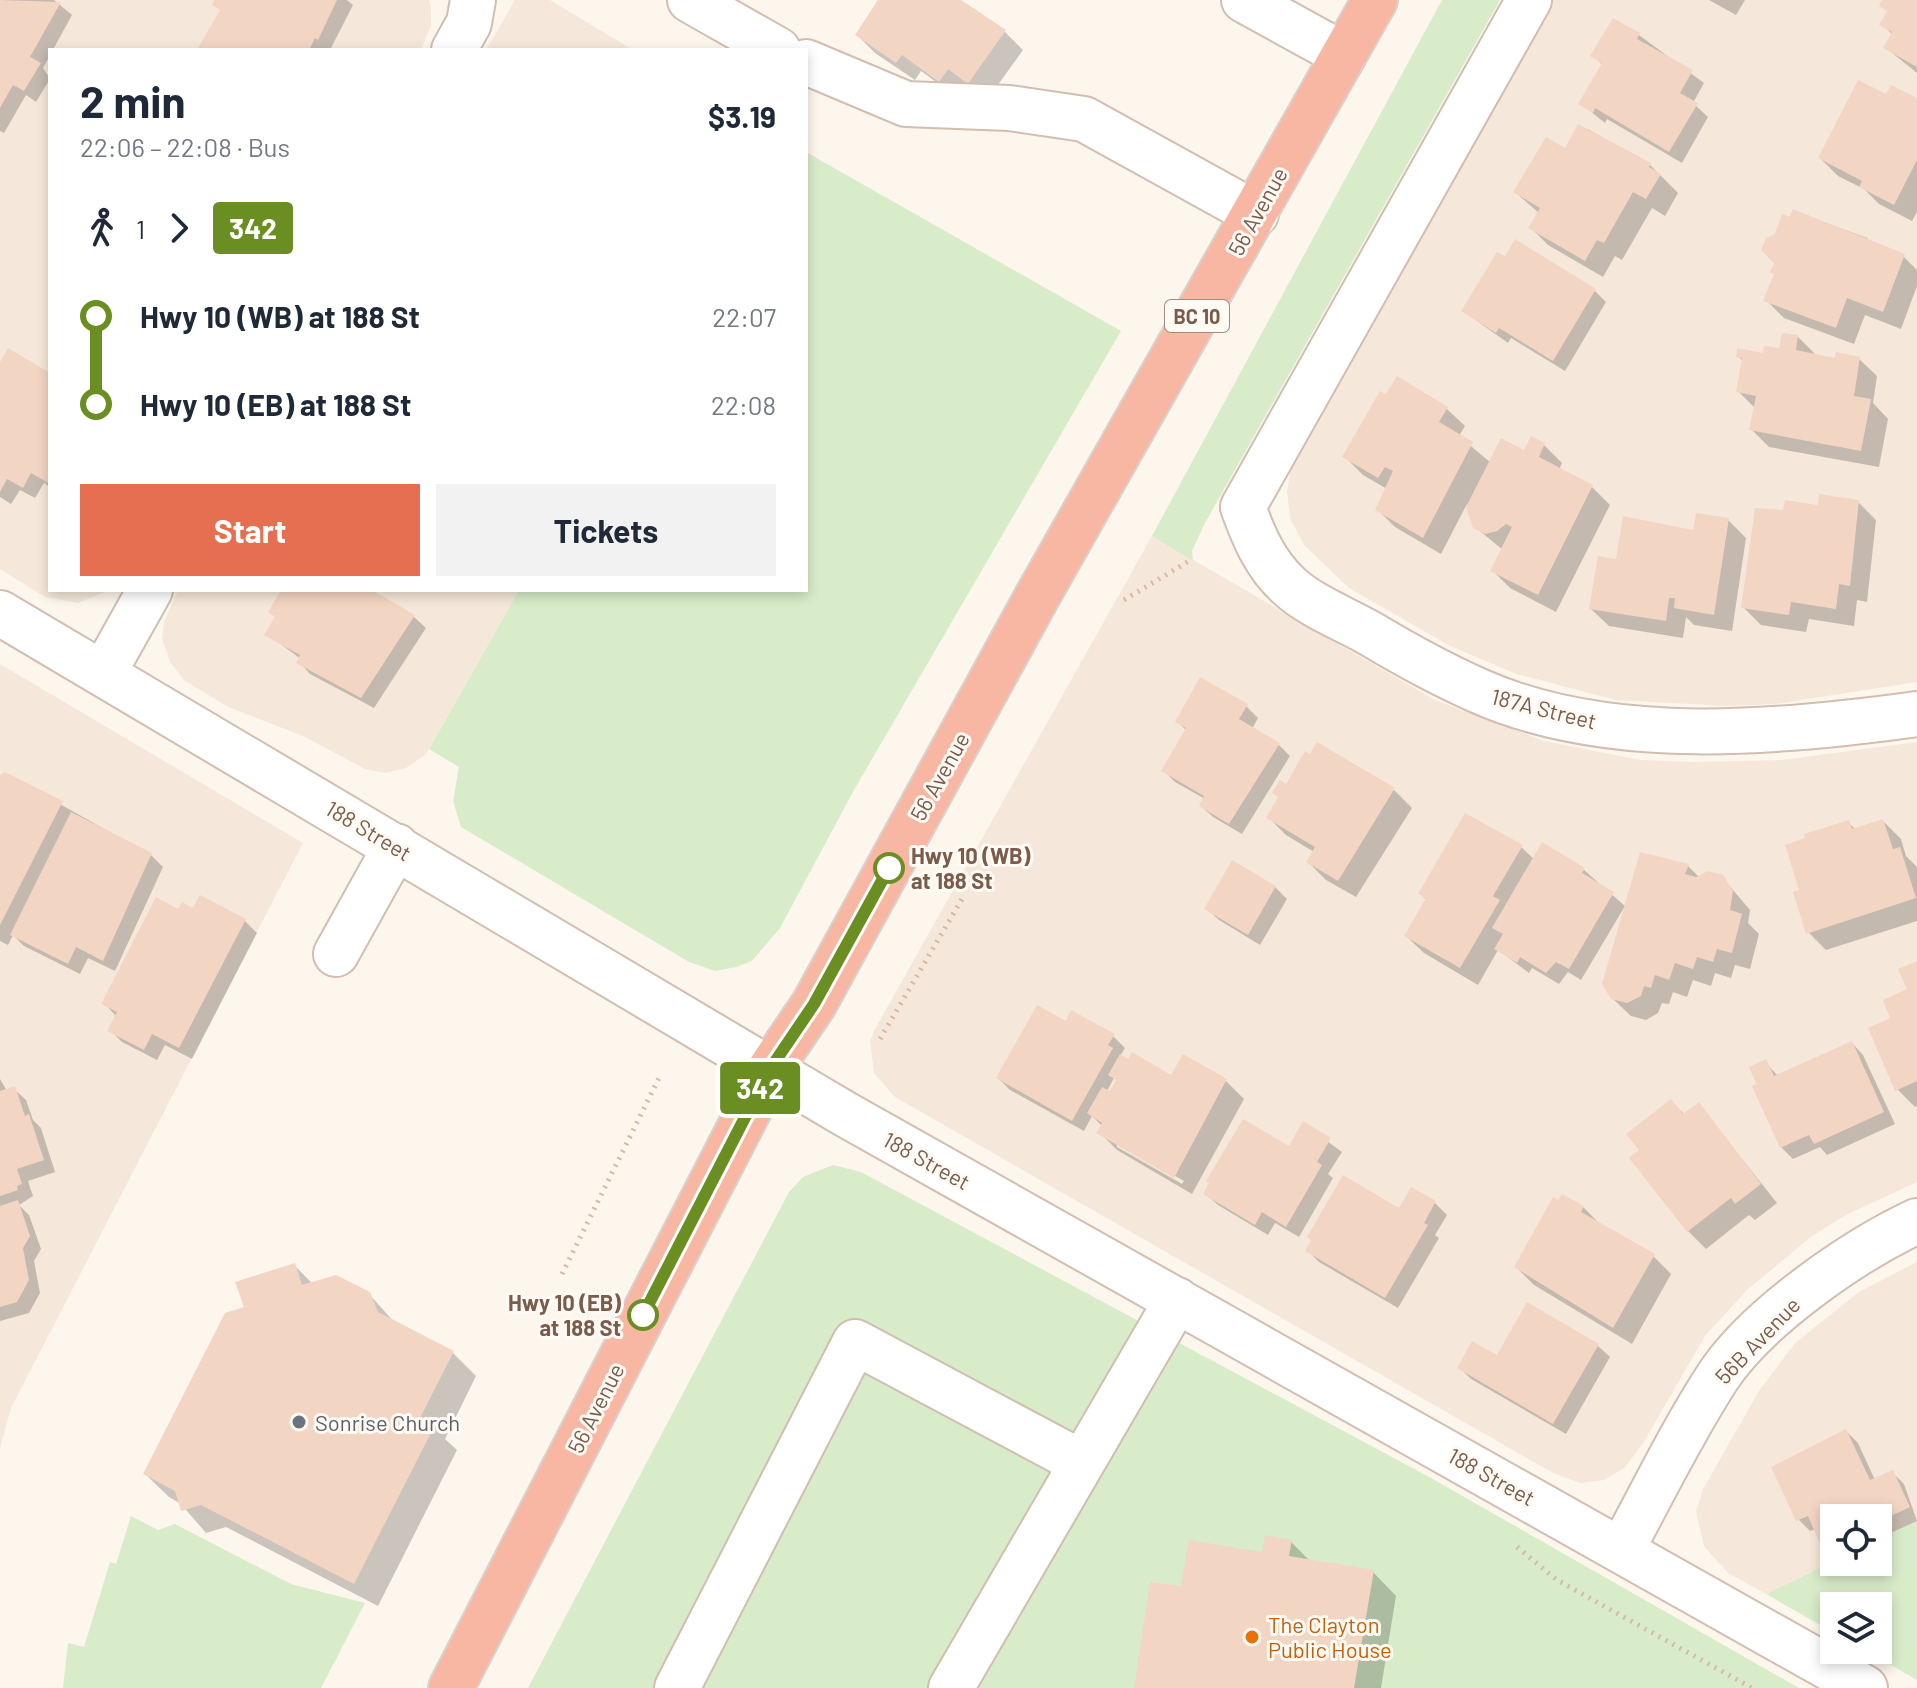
<!DOCTYPE html>
<html lang="en">
<head>
<meta charset="utf-8">
<style>
	body { margin:0; font-family:Barlow,sans-serif; background:#f2f2f3; color:#1f2937; height:100vh; display:flex; flex-direction:column; font-size:30px; white-space:nowrap }
	* { box-sizing:border-box; margin:0 }
	p { font-size:26px; color:#747a83 }
	.icon { flex:none; width:44px; height:44px; fill:none; stroke:currentColor; stroke-width:2; stroke-linecap:round; stroke-linejoin:round }
	.map { position:relative; flex:1; overflow:hidden }
	.drawer { position:absolute; left:48px; top:48px; width:760px; height:544px; display:flex; flex-direction:column; background:#fff; border-radius:0px; box-shadow:0 4px 12px #0003 }
	.drawer>* { flex:none }
	.badge { padding:0 16px; border-radius:6px; font-size:28px; line-height:52px }
	.buttons { position:absolute; left:1820px; top:1504px; display:grid; gap:16px }
	.buttons a { display:grid; place-items:center; width:72px; height:72px; border-radius:0px; background:#fff; box-shadow:0 4px 12px #0003; font-size:40px }
	.map>.badge { position:absolute; translate:-50% -50%; box-shadow:0 0 0 4px #fff }
	.legs { display:flex; align-items:center; gap:12px; height:88px; padding:0 32px; font-size:26px }
	.legs p { margin-inline-start:auto }
	.head { display:flex; align-items:center; justify-content:space-between; height:136px; padding:0 32px }
	h1 { font-size:44px; font-weight:700; line-height:60px }
	.action { display:flex; gap:16px; margin-top:auto; padding:16px 32px }
	.action a { flex:1; height:92px; border-radius:0px; background:#e76f51; color:#fff; font-size:32px; font-weight:700; line-height:92px; text-align:center }
	.action a+a { background:#f2f2f3; color:#1f2937 }
	ul { padding:0 32px; list-style:none }
	li { display:flex; align-items:center; gap:28px; height:88px; font-size:30px }
	li i { display:grid; place-items:center; width:12px; height:100%; margin:0 10px; background:currentColor }
	li i::after { content:''; width:20px; height:20px; margin:-10px; border:6px solid; border-radius:50%; background:#fff }
	li p { margin-inline-start:auto }
	li:first-child i { background:linear-gradient(#0000 50%,currentColor 0) }
	li:last-child i { background:linear-gradient(currentColor 50%,#0000 0) }
	.map>svg:first-child { display:block }
	.residential { fill:#f5e8da }
	.green { fill:#d8ecc9 }
	.shadow { fill:#0003; fill-rule:evenodd }
	.building { fill:#f3d5c3 }
	.lines { fill:none; stroke-linecap:round; stroke-linejoin:round }
	.minor-casing { stroke:#d1beb0; stroke-width:48 }
	.highway-casing { stroke:#dad1cd; stroke-width:48 }
	.path { stroke:#d9b8a5; stroke-width:5; stroke-dasharray:2 6; stroke-linecap:butt }
	.minor { stroke:#fff; stroke-width:44 }
	.highway { stroke:#f7b7a3; stroke-width:44 }
	.line-1-casing { stroke:#fff; stroke-width:18 }
	.line-1 { stroke:#6b8e23; stroke-width:12 }
	.stop-1-dot { fill:#fff; stroke:#6b8e23; stroke-width:4 }
	.worship-dot { fill:#6b7280; stroke:#fffaf3; stroke-width:3 }
	.food-dot { fill:#e8710a; stroke:#fffaf3; stroke-width:3 }
	.labels { text-anchor:middle; dominant-baseline:central; stroke-width:6; stroke-linejoin:round; paint-order:stroke }
	.shield { fill:#fffaf3; stroke:#a28b7f; stroke-width:2 }
	.shield-label { font-size:20px; font-weight:bold; fill:#7a5c4d }
	.street-label { font-size:22px; fill:#7a5c4d; stroke:#fffaf3 }
	.stop-label { font-size:22px; font-weight:bold; fill:#7a5c4d; stroke:#fffaf3; text-anchor:start }
	.worship-label { font-size:22px; fill:#5b616d; stroke:#fffaf3; text-anchor:start }
	.food-label { font-size:22px; fill:#c56008; stroke:#fffaf3; text-anchor:start }
</style>
</head>
<body>
<div class="map">
<svg width="1917" height="1688" viewBox="0 0 1917 1688">
	<rect width="100%" height="100%" fill="#fdf6ec"/>
	<path class="residential" d="M0,0H429L431,10V25L421,50H50V590H110L78,603L45,597L0,569Z
		M515,0H550L633,50H486Z
		M1551,0H1917V682L1776,704L1725,706L1616,700L1516,674L1448,645L1349,588L1304,545L1290,518L1287,491L1292,461Z
		M1152,536L1435,700L1544,741L1641,760L1693,762L1781,760L1917,742V1182L1846,1215L1812,1236L1747,1290L1705,1336L1642,1445L1624,1468L1604,1480L1580,1483L1553,1473L895,1097L874,1073L870,1041L875,1029Z
		M178,590H519L426,754L406,768L385,773L365,769L303,736L228,707L184,680L170,662L162,639L164,622Z
		M0,664L303,843L11,1408L0,1448Z
		M1917,1262V1521L1878,1540V1518H1834V1561L1766,1594L1728,1573L1704,1546L1696,1512L1703,1489L1759,1391L1795,1343L1859,1292Z"/>
	<path class="green" d="M1442,0H1500L1205,523L1192,551L1193,561L1152,536Z
		M806,152L1121,331L854,790L780,928L752,961L736,967L715,971L689,962L461,827L453,801L459,767L429,749L519,590H806Z
		M833,1165L861,1172L1431,1478L1799,1688H528L789,1192L803,1177Z
		M131,1516L158,1530L175,1524L291,1584L365,1603L321,1688H63L68,1643L84,1647L110,1562L116,1564Z
		M1917,1521V1680L1865,1650H1878V1606H1834V1633L1766,1594L1834,1561L1878,1562V1540Z"/>
	<path class="shadow" d="M0,0H54L72,15L43,68L50,79L36,102L26,95L4,133L0,131Z
		M217,0H347L353,5L330,50H199L221,11Z
		M881,0H957L1005,32L1023,50L987,100L958,98L921,71L915,80L875,53L857,35Z
		M1709,0H1745L1736,15Z
		M1884,0H1917V73L1886,48L1893,35L1882,24L1889,12Z
		M1639,35L1704,83L1693,103L1708,117L1682,163L1607,119L1605,123L1580,103L1603,65L1593,56Z
		M1886,96L1917,100V212L1912,221L1879,204L1864,189L1838,176L1820,158Z
		M1588,129L1650,165L1678,193L1665,216L1652,208L1622,260L1615,256L1603,277L1548,245L1530,227L1539,213L1515,192Z
		M1794,211L1867,238L1873,245L1903,256L1917,270V286L1901,329L1865,315L1854,344L1784,318L1766,300L1776,274L1777,235Z
		M1505,259L1594,290L1606,302L1565,371L1511,338L1508,343L1463,311Z
		M1798,337L1816,355L1837,360L1859,359L1877,376L1873,403L1888,419L1879,467L1769,447L1751,429L1755,408L1738,391L1744,362L1738,356L1780,351Z
		M0,366L50,375V487L44,483L35,498L20,490L11,504L0,497Z
		M1447,409L1465,426L1459,436L1491,463L1544,445L1562,463L1559,470L1592,487L1610,505L1556,612L1510,588L1492,570L1503,550L1475,527L1467,504L1441,554L1395,527L1377,509L1387,489L1363,475L1345,457Z
		M1858,502L1876,520L1867,602L1857,600L1854,626L1809,619L1806,632L1761,625L1743,607L1785,512Z
		M1728,520L1746,538L1732,631L1694,625L1686,617L1683,638L1609,626L1591,609L1617,562Z
		M284,590H368L414,617L426,628L374,708L310,674L299,662L301,659L267,634L276,618Z
		M1246,706L1258,718L1252,729L1278,744L1290,756L1242,834L1213,817L1201,806L1205,799L1175,782L1164,771L1187,731L1177,721Z
		M1318,745L1394,790L1412,808L1356,897L1326,880L1308,862L1314,852L1286,835L1268,817Z
		M6,774L151,855L163,867L115,971L88,958L80,974L24,946L13,935L8,945L0,941V777Z
		M1883,821L1901,839L1906,856L1917,867V921L1826,950L1808,932L1849,823L1856,830Z
		M1521,847L1534,859L1584,870L1625,906L1581,980L1568,972L1559,984L1532,968L1529,973L1498,950L1478,985L1424,953L1406,936L1427,900L1421,894Z
		M1688,866L1699,877H1722L1750,910L1748,923L1759,934L1750,969L1735,965L1731,978L1715,973L1711,986L1693,980L1687,997L1673,992L1669,1004L1662,1003L1658,1013L1646,1020L1631,1016L1612,998Z
		M1275,887L1287,899L1260,945L1219,920L1207,909Z
		M179,911L245,921L257,933L192,1059L165,1045L157,1060L122,1042L110,1030L115,1015L104,1003Z
		M1917,963V1106L1915,1107L1897,1089L1893,1020L1910,990Z
		M1066,1024L1113,1036L1125,1048L1120,1056L1171,1078L1183,1057L1226,1081L1244,1099L1192,1194L1117,1150L1099,1132L1102,1126L1092,1116L1084,1131L1010,1090L998,1078ZM1114,1078L1118,1082L1111,1093L1107,1091ZM1117,1142L1184,1181L1182,1184L1117,1147Z
		M1852,1043L1863,1055L1895,1124L1827,1155L1820,1147L1793,1159L1781,1147L1758,1084L1765,1062L1778,1076Z
		M0,1079L7,1091L14,1089L26,1100L33,1120L41,1128L55,1172L28,1181L33,1196L19,1205L29,1215L41,1249L34,1261L40,1293L29,1313L0,1321Z
		M1671,1101L1685,1115L1699,1105L1777,1203L1755,1220L1749,1215L1706,1249L1688,1231L1642,1150Z
		M1304,1124L1342,1152L1328,1174L1333,1178L1299,1237L1275,1223L1268,1235L1218,1205L1206,1194L1289,1148Z
		M1411,1190L1435,1203L1447,1215L1435,1235L1439,1238L1398,1308L1319,1262L1307,1250L1400,1210Z
		M1583,1207L1601,1225L1653,1256L1671,1274L1632,1344L1534,1285L1516,1267Z
		M294,1265L313,1284L369,1294L395,1323L453,1353L476,1376L445,1439L457,1450L378,1606L226,1527L206,1533L181,1504L169,1497L145,1474L247,1308Z
		M1528,1305L1598,1346L1610,1357L1566,1434L1471,1379L1459,1367L1498,1358Z
		M1846,1431L1858,1443L1875,1480L1892,1472L1904,1484L1917,1521L1878,1539V1518H1834V1557L1824,1547L1816,1529L1810,1531L1798,1519Z
		M1291,1542L1311,1562L1373,1572L1396,1596L1381,1688H1136L1183,1588Z"/>
	<path class="building" d="M0,0L61,2L30,57L41,63L24,91L13,85L0,108Z
		M214,0H337L318,40L315,38L309,50H197L220,10L212,5Z
		M878,0H961L1006,30L968,84L948,69L939,82L902,55L896,63L855,35Z
		M1882,0H1917V67L1883,48L1892,32L1879,25L1887,11L1879,6Z
		M1613,18L1640,33L1637,39L1693,70L1680,93L1698,103L1669,152L1595,108L1593,113L1578,104L1602,63L1590,56Z
		M1858,80L1886,94L1891,85L1917,98V160L1894,205L1859,187L1862,181L1818,158Z
		M1578,124L1651,163L1649,167L1661,174L1646,199L1633,192L1604,243L1597,240L1585,261L1528,228L1540,208L1513,192L1546,137L1565,148Z
		M1793,209L1905,254L1883,312L1847,298L1836,328L1763,301L1774,274L1770,272L1774,263L1761,250L1766,238L1775,234L1782,214L1790,217Z
		M1515,239L1596,289L1553,361L1499,328L1496,333L1461,311L1497,252L1505,256Z
		M1782,333L1798,335L1796,350L1835,358L1836,352L1860,357L1854,396L1871,399L1861,451L1749,430L1756,396L1736,392L1742,358L1736,357L1737,348L1763,353L1764,346L1779,348Z
		M8,348L50,373V484L31,473L23,488L7,479L0,492V362Z
		M1397,376L1448,407L1439,422L1473,442L1423,538L1375,510L1393,471L1385,467L1378,478L1342,457L1380,391L1386,394Z
		M1531,436L1545,443L1539,457L1593,485L1538,595L1490,571L1512,527L1506,524L1497,531L1485,534L1473,528L1466,507L1501,438L1524,450Z
		M1819,494L1859,500L1850,586L1839,584L1836,609L1791,602L1789,615L1741,608L1755,508L1783,510L1785,500L1818,505Z
		M1696,513L1729,518L1714,615L1674,608L1675,598H1669L1666,621L1589,609L1598,556L1616,559L1623,516L1693,530Z
		M281,590H372L415,615L361,698L296,663L300,655L264,635L275,617L268,612Z
		M1200,677L1248,704L1239,719L1280,743L1229,824L1199,806L1204,796L1161,771L1186,728L1175,722Z
		M1317,742L1395,788L1338,881L1306,862L1315,847L1266,818L1278,797L1272,793L1280,780L1286,784L1305,751L1310,754Z
		M5,772L63,801L0,925V775Z
		M71,812L152,853L103,961L76,947L68,964L10,935Z
		M1465,813L1523,845L1493,896L1500,900L1460,968L1404,936L1426,898L1418,894Z
		M1883,819L1893,849L1900,847L1916,898L1806,934L1793,892L1799,890L1785,845L1805,838L1804,834L1849,820L1852,829Z
		M1542,842L1585,868L1582,873L1614,892L1569,969L1556,962L1546,973L1520,957L1517,963L1494,949L1503,934L1492,928Z
		M1640,852L1689,864L1685,874L1696,877L1708,871L1723,875L1733,891L1730,910L1742,914L1732,953L1717,949L1713,962L1697,957L1693,969L1675,963L1669,980L1655,975L1651,988L1644,986L1641,996L1627,1003L1611,999L1602,984Z
		M1232,860L1276,886L1248,935L1204,909Z
		M200,895L246,919L179,1048L152,1034L144,1050L107,1031L117,1012L101,1004L156,897L178,909L182,902L193,908Z
		M1917,961V1081L1895,1091L1868,1028L1890,1018L1883,1000L1907,989L1898,969Z
		M1037,1005L1066,1021L1071,1010L1115,1034L1108,1045L1113,1048L1072,1121L996,1078Z
		M1852,1041L1884,1112L1814,1144L1809,1135L1780,1148L1752,1086L1756,1084L1749,1067L1766,1059L1774,1076Z
		M1132,1052L1171,1075L1183,1054L1227,1079L1174,1178L1096,1133L1102,1123L1087,1113L1102,1087L1110,1091L1116,1080L1108,1075L1120,1054L1128,1059Z
		M15,1086L25,1116L29,1114L44,1160L17,1169L22,1184L17,1186L18,1190L0,1196V1091Z
		M1671,1099L1683,1114L1699,1102L1761,1184L1735,1204L1731,1198L1687,1232L1629,1158L1639,1150L1626,1134Z
		M1243,1119L1289,1146L1303,1121L1331,1138L1317,1162L1322,1165L1286,1227L1262,1212L1255,1225L1203,1194L1209,1183L1206,1181Z
		M1343,1175L1399,1208L1411,1187L1436,1201L1424,1223L1428,1225L1385,1298L1305,1251L1311,1240L1307,1237Z
		M1562,1194L1584,1206L1581,1212L1655,1254L1613,1328L1514,1267L1553,1197L1558,1200Z
		M18,1200L30,1236L23,1248L29,1280L17,1302L0,1307V1206Z
		M295,1263L302,1285L336,1275L370,1292L378,1312L454,1351L420,1418L435,1425L354,1584L201,1505L181,1511L175,1491L143,1474L225,1313L244,1307L235,1282Z
		M1527,1302L1599,1344L1553,1424L1457,1368L1472,1341L1497,1355Z
		M1846,1429L1870,1480L1893,1470L1910,1507L1878,1522V1518H1834V1542L1822,1548L1808,1516L1796,1521L1771,1467Z
		M1265,1535L1292,1540L1289,1556L1374,1570L1354,1688H1134L1150,1582L1181,1586L1189,1540L1262,1552Z"/>
	<g class="lines">
		<g class="minor-casing">
			<path id="minor" d="M690,0L778,50
				M1244,0L1344,55
				M1529,0L1243,507C1253,535 1265,564 1288,585C1310,606 1345,619 1371,634C1406,655 1443,675 1479,691C1610,749 1780,733 1917,714
				M454,50L469,23L473,0
				M806,62L906,104L1009,108L1084,119L1256,214
				M0,613L845,1114L1865,1688
				M103,674L150,590
				M336,954L396,846
				M1622,1549C1653,1492 1682,1432 1717,1378C1756,1318 1853,1251 1917,1221
				M677,1688L855,1342L1082,1463
				M951,1688L1177,1300"/>
		</g>
		<g class="highway-casing">
			<path id="highway" d="M451,1688L770,1069L814,1004L1038,595L1375,0"/>
		</g>
		<path class="path" d="M1124,600L1189,561
			M880,1039L962,899
			M562,1274L659,1078
			M1517,1547L1557,1580L1752,1688"/>
		<use href="#minor" class="minor"/>
		<use href="#highway" class="highway"/>
	</g>
	<g class="lines">
		<g class="line-1-casing">
			<path id="line-1" d="M643,1315L770,1069L814,1004L889,868"/>
		</g>
		<use href="#line-1" class="line-1"/>
	</g>
	<g class="stop-1-dot">
		<circle cx="889" cy="868" r="14"/>
		<circle cx="643" cy="1315" r="14"/>
	</g>
	<circle class="worship-dot" cx="299" cy="1422" r="8"/>
	<circle class="food-dot" cx="1252" cy="1637" r="8"/>
	<g class="labels">
		<rect class="shield" x="1165" y="300" width="64" height="32" rx="6"/>
		<g class="shield-label">
			<text x="1197" y="316">BC 10</text>
		</g>
		<g class="street-label">
			<text transform="translate(1257 211) rotate(-61)">56 Avenue</text>
			<text transform="translate(1544 708) rotate(14)">187A Street</text>
			<text transform="translate(939 776) rotate(-61)">56 Avenue</text>
			<text transform="translate(369 830) rotate(31)">188 Street</text>
			<text transform="translate(927 1160) rotate(29)">188 Street</text>
			<text transform="translate(1757 1340) rotate(-46)">56B Avenue</text>
			<text transform="translate(595 1408) rotate(-63)">56 Avenue</text>
			<text transform="translate(1492 1476) rotate(29)">188 Street</text>
		</g>
		<g class="stop-label">
			<text x="911" y="855">Hwy 10 (WB)<tspan x="911" dy="25">at 188 St</tspan></text>
			<text x="621" y="1302" text-anchor="end">Hwy 10 (EB)<tspan x="621" dy="25">at 188 St</tspan></text>
		</g>
		<g class="worship-label">
			<text x="315" y="1422">Sonrise Church</text>
		</g>
		<g class="food-label">
			<text x="1268" y="1624">The Clayton<tspan x="1268" dy="25">Public House</tspan></text>
		</g>
	</g>
</svg>
<div class="buttons">
<a><svg class="icon" aria-label="locate" viewBox="0 0 24 24"><circle cx="12" cy="12" r="6"/><path d="M12 2v4M12 18v4M2 12h4M18 12h4"/></svg></a>
<a><svg class="icon" aria-label="layers" viewBox="0 0 24 24"><path d="M12 4l9 5-9 5-9-5zM3 14l9 5 9-5"/></svg></a>
</div>
<b class="badge" style="left:760px;top:1088px;background:#6b8e23;color:#fff">342</b>
<section class="drawer">
<div class="head"><div><h1>2 min</h1><p>22:06 – 22:08 · Bus</p></div><b>$3.19</b></div>
<div class="legs"><svg class="icon" aria-label="walk" viewBox="0 0 24 24"><circle cx="13" cy="4" r="2"/><path d="M13 8l-2 6 4 7M11 14l-3 7M7 12l3-4h3l4 4"/></svg>1<svg class="icon" aria-label="forward" viewBox="0 0 24 24"><path d="M9 5l7 7-7 7"/></svg><b class="badge" style="background:#6b8e23;color:#fff">342</b></div>
<ul>
<li><i style="color:#6b8e23"></i><b>Hwy 10 (WB) at 188 St</b><p>22:07</p></li>
<li><i style="color:#6b8e23"></i><b>Hwy 10 (EB) at 188 St</b><p>22:08</p></li>
</ul>
<div class="action"><a>Start</a><a>Tickets</a></div>
</section>
</div>
</body>
</html>
